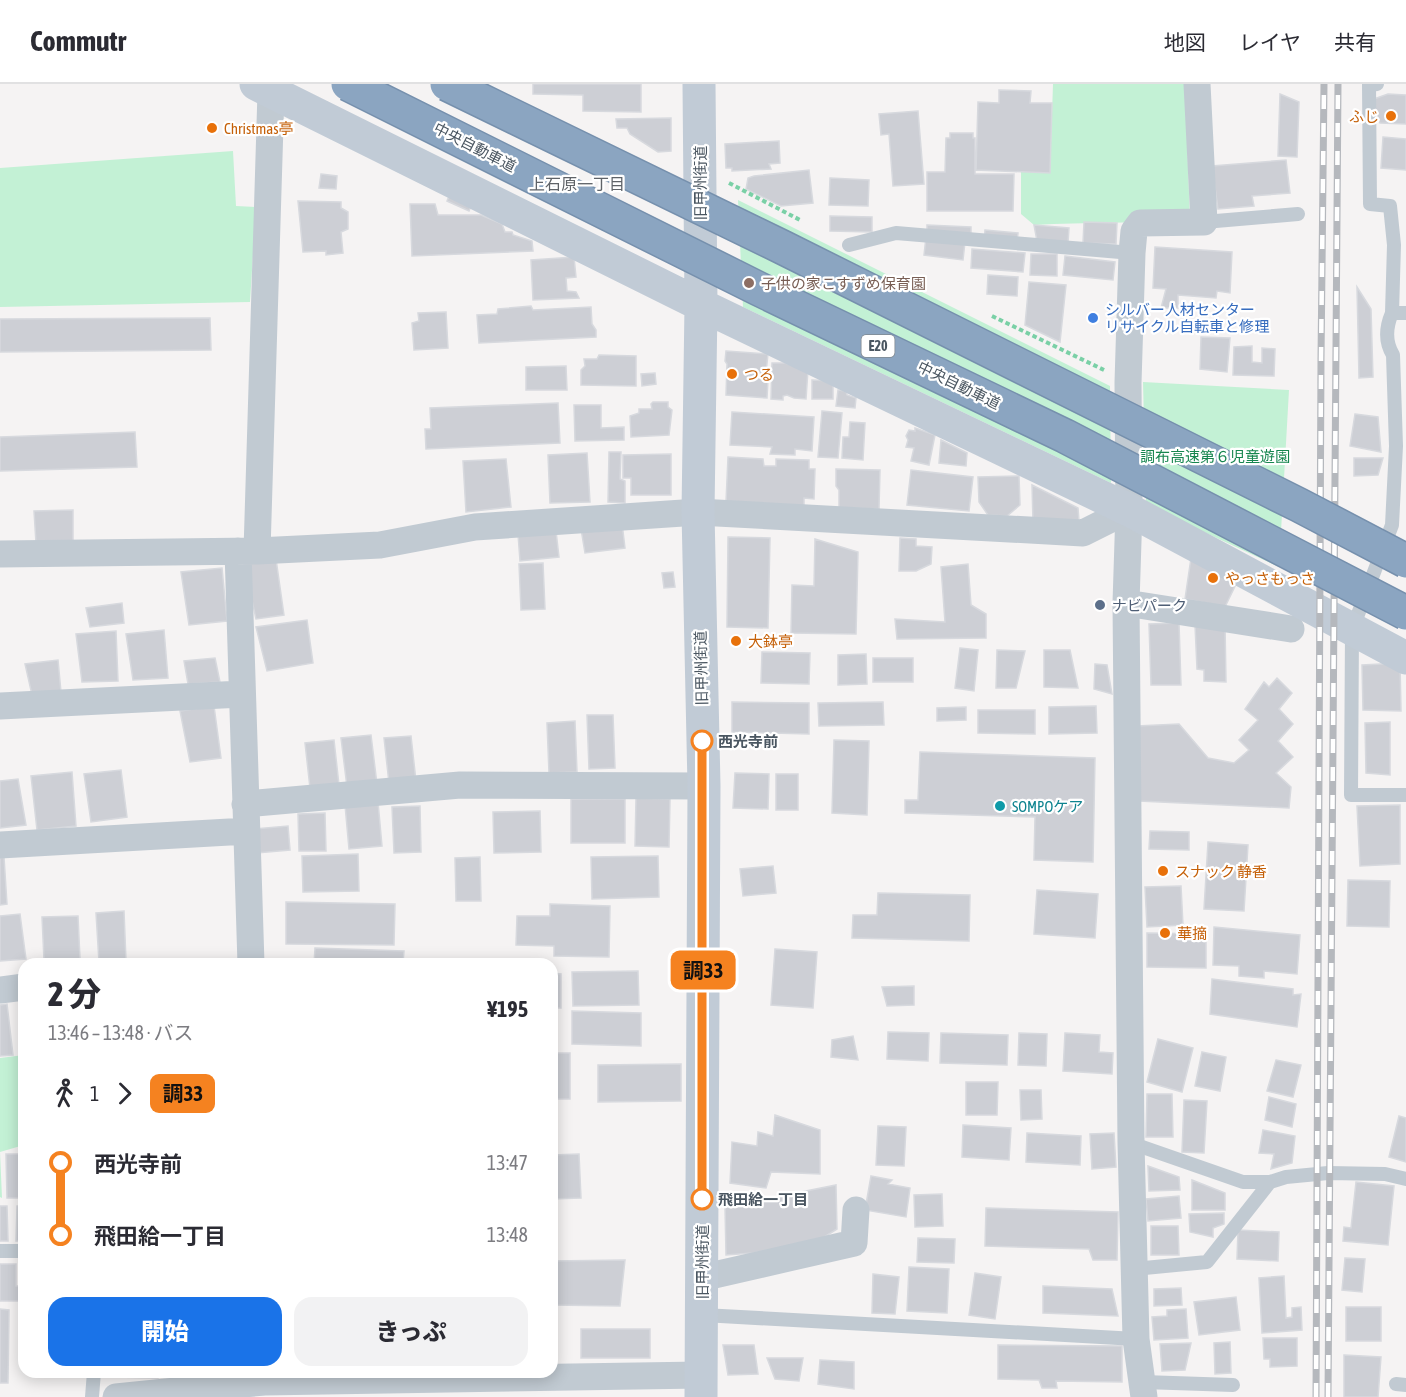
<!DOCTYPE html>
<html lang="ja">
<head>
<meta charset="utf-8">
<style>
	body { margin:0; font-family:"Asap Condensed","Noto Sans JP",sans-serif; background:#f2f2f3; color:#2b2b33; height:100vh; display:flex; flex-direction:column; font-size:22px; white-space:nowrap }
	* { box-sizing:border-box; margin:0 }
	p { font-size:20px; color:#7c7c81 }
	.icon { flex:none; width:33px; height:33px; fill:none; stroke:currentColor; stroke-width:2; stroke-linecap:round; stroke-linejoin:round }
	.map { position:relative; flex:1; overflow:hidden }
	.drawer { position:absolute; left:18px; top:874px; width:540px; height:420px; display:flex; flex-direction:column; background:#fff; border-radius:18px; box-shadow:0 3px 15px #0003 }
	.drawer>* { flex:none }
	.badge { padding:0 12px; border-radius:9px; font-size:21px; line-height:39px }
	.map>.badge { position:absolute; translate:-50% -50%; box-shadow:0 0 0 3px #fff }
	.legs { display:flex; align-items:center; gap:9px; height:66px; padding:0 30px; font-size:20px }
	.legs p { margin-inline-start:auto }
	.head { display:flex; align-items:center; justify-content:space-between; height:102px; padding:0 30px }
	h1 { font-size:33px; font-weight:800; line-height:45px }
	.button { display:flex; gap:12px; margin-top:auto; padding:12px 30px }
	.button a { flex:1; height:69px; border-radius:18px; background:#1a73e8; color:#fff; font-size:24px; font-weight:800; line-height:69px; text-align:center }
	.button a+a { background:#f2f2f3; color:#2b2b33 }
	ul { padding:0 30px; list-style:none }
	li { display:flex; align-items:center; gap:21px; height:72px; font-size:22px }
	li i { display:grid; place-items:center; width:9px; height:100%; margin:0 8px; background:currentColor }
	li i::after { content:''; width:15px; height:15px; margin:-8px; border:4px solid; border-radius:50%; background:#fff }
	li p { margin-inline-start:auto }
	li:first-child i { background:linear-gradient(#0000 50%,currentColor 0) }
	li:last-child i { background:linear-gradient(currentColor 50%,#0000 0) }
	header { display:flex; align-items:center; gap:36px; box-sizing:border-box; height:84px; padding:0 30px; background:#fff; border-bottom:2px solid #e1e1e2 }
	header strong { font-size:28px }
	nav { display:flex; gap:33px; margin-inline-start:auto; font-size:21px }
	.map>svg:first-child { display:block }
	.green { fill:#c3f1d5 }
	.building { fill:#cdcfd5; stroke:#d7d9de; stroke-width:1.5 }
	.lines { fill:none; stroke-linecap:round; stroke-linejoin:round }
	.path { stroke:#7ad0a6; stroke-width:4; stroke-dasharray:4.5 3; stroke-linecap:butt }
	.lane { stroke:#c1cad2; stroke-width:14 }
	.street { stroke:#c1cad2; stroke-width:27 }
	.secondary { stroke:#c1cbd6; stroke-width:33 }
	.rail-casing { stroke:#b5b8bd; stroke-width:7 }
	.rail { stroke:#fff; stroke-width:4.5; stroke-dasharray:14; stroke-linecap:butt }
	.highway-bridge-casing { stroke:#7690ad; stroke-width:36; stroke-linecap:butt }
	.highway-bridge { stroke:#8ba5c1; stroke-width:33 }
	.line-1-casing { stroke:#fff; stroke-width:14 }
	.line-1 { stroke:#f58220; stroke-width:9 }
	.food-dot { fill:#e8710a; stroke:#fff; stroke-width:2 }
	.education-dot { fill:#8d6e63; stroke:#fff; stroke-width:2 }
	.shop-dot { fill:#3f7fe0; stroke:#fff; stroke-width:2 }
	.service-dot { fill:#5c6f8a; stroke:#fff; stroke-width:2 }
	.stop-1-dot { fill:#fff; stroke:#f58220; stroke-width:3 }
	.culture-dot { fill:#0f9aa8; stroke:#fff; stroke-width:2 }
	.labels { text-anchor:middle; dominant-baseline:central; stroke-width:4.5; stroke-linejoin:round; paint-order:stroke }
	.shield { fill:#fff; stroke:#808990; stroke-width:1.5 }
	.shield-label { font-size:14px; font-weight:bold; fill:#4a5661 }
	.food-label { font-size:15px; fill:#c56008; stroke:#fff; text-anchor:start }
	.street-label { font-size:15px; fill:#4a5661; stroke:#fff }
	.education-label { font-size:15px; fill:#785e54; stroke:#fff; text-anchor:start }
	.shop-label { font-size:15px; fill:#366cbe; stroke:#fff; text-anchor:start }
	.park-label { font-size:15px; fill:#17864f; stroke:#fff }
	.service-label { font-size:15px; fill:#4e5e75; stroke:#fff; text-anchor:start }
	.stop-label { font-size:15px; font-weight:bold; fill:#4a5661; stroke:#fff; text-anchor:start }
	.culture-label { font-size:15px; fill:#0d838f; stroke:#fff; text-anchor:start }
	.neighbourhood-label { font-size:16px; fill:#5f6368; stroke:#fff }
</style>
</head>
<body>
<header>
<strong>Commutr</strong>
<nav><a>地図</a><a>レイヤ</a><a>共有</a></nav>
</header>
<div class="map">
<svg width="1406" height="1313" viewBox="0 0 1406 1313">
	<rect width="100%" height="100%" fill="#f5f3f3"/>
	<path class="green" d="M1053,0H1185L1190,137C1138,139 1086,138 1034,141L1021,130V88H1050Z
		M233,67L236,122L256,123L250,218L0,223V84Z
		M738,116L1110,302L1111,399L743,223Z
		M1143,298L1289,306L1279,483L1146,421Z
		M24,971V1061L0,1068L2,1114L0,1113V974Z"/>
	<path class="building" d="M533,0H641V28L583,27V11L533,10Z
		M999,6L1031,7L1030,19H1052L1050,89L976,86L978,18L999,19Z
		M1280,10L1299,18L1297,73L1278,72Z
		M1388,10L1406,11V40L1380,39L1371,16Z
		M918,27L924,100L893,102L889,50L881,51L879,30Z
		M671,34V67L658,68L630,50L627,44H617L616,35Z
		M950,49H973V54H975V90H1014L1013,127H927V88H945L946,54H950Z
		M1383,53L1406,55V86L1381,84Z
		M779,57L780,79L769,80L771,85L732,87V84H726L725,60Z
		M1286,76L1290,109L1252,112L1254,122L1218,125L1212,82Z
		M809,86L813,119L781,122L746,105L748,94L754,92Z
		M321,90L337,92L336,105L319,104Z
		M830,94L869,96L868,122L829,121Z
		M449,112L471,122L469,127L447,117Z
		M298,117L341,118V124L348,128V145L341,148L343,169L326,171V167L303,168Z
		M410,120H435L438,131H481L502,140L505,148H512L513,151L532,157L533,167L412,172Z
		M830,132L872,133V148L830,147Z
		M1084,138L1117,139L1116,160L1083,159Z
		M927,141L971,143V152L927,150Z
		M1034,141L1069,144L1068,159L1037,157Z
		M985,146L1018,149L1017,159L984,156Z
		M926,153L965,158L963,176L924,171Z
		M1155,163L1232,168L1230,209L1217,207L1216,214L1178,211V224H1161L1166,205L1153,204Z
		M972,165L1025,169L1023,188L971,184Z
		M1031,170H1057V192L1030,191Z
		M1065,172L1115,178L1113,196L1063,191Z
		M574,173L576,193L566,194L567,207L576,208L579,214L533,216L531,176Z
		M988,191L1018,193L1017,212L987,210Z
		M1029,198L1066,201L1060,258L1025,241Z
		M1357,203L1371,225L1373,293L1359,294Z
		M531,222L533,226L591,223L592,240L596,246V253L479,259L477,231L497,230L498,225Z
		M446,228L448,264L414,266L412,239L419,237L418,229Z
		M210,234L211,266L0,268V235Z
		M1201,253L1230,254L1227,288L1200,285Z
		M1252,262V278L1262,279V264L1275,265L1274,292L1233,291L1234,263Z
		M726,267L768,270L766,289L768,296L767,314L726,311L727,280L725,277Z
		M599,271L636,272V302L581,301V286L585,282L584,275H597Z
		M772,279H785L808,286L806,315L794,314L787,311L783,312V316L771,315Z
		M566,282L567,306H526V283Z
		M655,289L656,300L642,302L641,290Z
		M812,296L833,297V315H812Z
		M838,306L846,307L847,311L856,314L855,324L836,322Z
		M653,318H668V323L672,326L669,351L631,353L630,332L639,329V325H652L651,320Z
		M558,319L560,359L426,365L425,345H431L430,324Z
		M574,321H601V344L624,343V356L575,357Z
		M822,327L842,329L838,374L818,373Z
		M732,328L814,333L812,367L795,365V371L770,370L772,363L730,361Z
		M1355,330L1378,333L1381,368L1350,362Z
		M850,338L865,339L863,376L842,374L843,353H849Z
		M915,344L935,351L929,381L911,377L914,364L906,363L908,356L906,352L909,346L915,347Z
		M135,348L137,383L0,387V353Z
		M941,356L967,369L966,382L939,379Z
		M609,368H621L620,395L625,397V419L608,418Z
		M587,369L590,418L550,419L548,371Z
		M671,370V411H631V394H623V371Z
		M728,373L763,375L764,382H776V375L809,376V385H815L814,415L804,414V422L726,418Z
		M1354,374H1383L1378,391L1354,392Z
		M506,375L511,423L466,428L463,377Z
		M836,385L880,386L879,425L839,424V406L836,402Z
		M911,386L973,393L969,427L907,421Z
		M1019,392L1020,421L1007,432L988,431L979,418L978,393Z
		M1032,401L1078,424L1079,437L1033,438Z
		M73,426V459H36L34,427Z
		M622,439L625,464L585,469L581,445Z
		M556,447L559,473L520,477L518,450Z
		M728,453L770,454L768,544L727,543Z
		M900,454L916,455V462L932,463L931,480L916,487H899Z
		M815,455L858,468L856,550L791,549L792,501L814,502Z
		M1191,474L1238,496L1225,523L1185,515Z
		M276,475L284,531L256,535L244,480Z
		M543,479L545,525L521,526L519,480Z
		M968,480L971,521L986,530V554L897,555L895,535L945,538L941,483Z
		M222,484L227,537L189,541L181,488Z
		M673,488L675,503L664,504L662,489Z
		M122,519L124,539L90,543L86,524Z
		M307,536L313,579L267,587L256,543Z
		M1179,539L1181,601H1151L1149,540Z
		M1225,540L1226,598L1204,597V586L1197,585L1195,541Z
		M164,546L168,594L133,596L126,550Z
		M116,547L118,597L82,598L76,550Z
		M960,564L978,566L974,607L955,604Z
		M997,566L1025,567L1016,604H996Z
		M1044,566H1070L1078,604L1044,603Z
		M762,568L810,569L809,600L761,599Z
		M866,570L867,600L838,601V571Z
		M215,574L220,598L188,600L184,577Z
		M873,574H913V598H873Z
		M58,576L61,608L32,611L25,580Z
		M1400,579L1401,627L1363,626L1362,581Z
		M1095,580L1107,581L1112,610L1094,605Z
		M1277,594L1292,609L1279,625L1293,640L1278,657L1293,673L1276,689L1291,703L1289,724L1139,717L1137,642L1179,640L1208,674L1234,679L1249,666L1239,656L1258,636L1245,625L1264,598L1269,603Z
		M732,618L809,619V650L732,648Z
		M883,618L884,641L819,642L818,619Z
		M214,622L221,674L190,678L180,627Z
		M1096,622L1097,649L1049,650V623Z
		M966,623V636L937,637V624Z
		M978,626H1035V650L978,649Z
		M587,631H613L615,684L589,685Z
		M575,637L577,688L549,689L547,639Z
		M1390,638V691L1366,689L1365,639Z
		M371,651L377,700L347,703L341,654Z
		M411,652L416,697L389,699L384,654Z
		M334,656L339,701L310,704L305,659Z
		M834,656L869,657L867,731L832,729Z
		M920,668L1095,674L1093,778L1034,776L1035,733L905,729V716H918Z
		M121,686L127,733L91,738L84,690Z
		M72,688L76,742L37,746L31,692Z
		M735,689L769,690L768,725L733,724Z
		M776,690H798V726H776Z
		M18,695L26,741L0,744V697Z
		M636,714L670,715L669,763L635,762Z
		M571,715H625V759H571Z
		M378,718L382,762L349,765L345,721Z
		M1400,721V780L1360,782L1357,722Z
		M420,722L421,768L394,769L392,723Z
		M540,727L541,768L494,769L493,728Z
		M325,729L326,767H299L298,730Z
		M288,742L290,766L257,769L254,745Z
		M1150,747L1189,748V766L1149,765Z
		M1208,758L1248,761L1244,827L1204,825Z
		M358,770L359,807L303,808L302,772Z
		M658,772L659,813L592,815L591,773Z
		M4,773L7,820L0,821V774Z
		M480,773L481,817H456L455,774Z
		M773,782L776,809L743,812L740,785Z
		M1348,796L1390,797L1389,843L1347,842Z
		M1181,802L1183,841L1147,843L1145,803Z
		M1037,806L1098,810L1095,854L1034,850Z
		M878,809L970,811L969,857L852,854L853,831H877Z
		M286,818L395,820L394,861L286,860Z
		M550,820L610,822L609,873L554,872V862L516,861L517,832H550Z
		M124,827L126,877L99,878L96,829Z
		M20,830L26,875L0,877V832Z
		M78,832L80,875L44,876L42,833Z
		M1214,843L1300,851L1297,890L1264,887V894L1239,892V882L1213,881Z
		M1147,849L1206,850V884L1147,883Z
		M315,864L404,867L403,880H314Z
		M775,865L817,868L813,924L771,921Z
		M638,887L639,921L573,922L572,888Z
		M552,889L561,890V924H552Z
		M1212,895L1293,905V911L1301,910L1297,943L1210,930Z
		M914,902V921L887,922L882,903Z
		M7,920L13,971L0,972V921Z
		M572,927L641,929V962L572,960Z
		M888,948L929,949L928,977L887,975Z
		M941,949L1008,951L1007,981L940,979Z
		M1019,949L1047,950L1046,982L1018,981Z
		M1065,949L1100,951L1099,968L1113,969L1112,990L1063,987Z
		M853,952L858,976L831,973L832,956Z
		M1158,955L1193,964L1182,1008L1147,998Z
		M1202,968L1226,973L1220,1007L1195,1002Z
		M552,969H570V1015H552Z
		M1276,976L1301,981L1293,1013L1267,1007Z
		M681,980V1017L598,1018V981Z
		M966,998H998L997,1031H966Z
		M1020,1006H1041L1042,1035L1021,1036Z
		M1147,1010H1172L1173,1053H1146Z
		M1269,1013L1296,1020L1292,1043L1265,1036Z
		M1184,1016L1207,1017L1204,1069L1182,1068Z
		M775,1031L820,1046V1090L771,1088L766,1104L730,1099L732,1058L757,1062L758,1048L773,1052Z
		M1399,1032L1406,1034V1078L1389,1073Z
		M963,1041L1011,1044L1009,1076L962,1073Z
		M878,1042L906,1043L904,1082L876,1081Z
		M1263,1046L1295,1052L1292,1079L1271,1085L1274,1070L1259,1069Z
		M1027,1049L1081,1052L1080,1081L1026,1078Z
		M1114,1049L1116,1083L1092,1085L1090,1050Z
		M6,1070H24V1114H7Z
		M579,1070L581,1114L552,1115V1071Z
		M1148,1082L1179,1093L1180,1106L1149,1107Z
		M871,1092L892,1096L888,1100L910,1104L906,1133L865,1126Z
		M1192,1096L1225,1109V1126H1192Z
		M1356,1098L1394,1102L1388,1161L1343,1157L1344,1143L1351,1144Z
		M836,1101L837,1145L818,1157L753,1169L726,1171L725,1123Z
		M942,1110L943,1142L915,1143L914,1111Z
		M1179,1112L1181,1134L1148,1137L1146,1115Z
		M0,1122H7L8,1157H0Z
		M17,1122H24V1157H16Z
		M986,1124L1118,1128L1117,1176H1093L1089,1165L985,1162Z
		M1224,1129V1140L1213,1144V1153L1190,1148L1189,1130Z
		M1151,1142H1178L1179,1171H1151Z
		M1238,1146L1279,1148L1278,1177L1237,1175Z
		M918,1154L955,1155L954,1179L917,1178Z
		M1345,1174L1365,1175L1362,1208L1342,1206Z
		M625,1176L620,1222L552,1221V1177Z
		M0,1180H16V1202H22V1217H0Z
		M909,1183L949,1185L947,1229L907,1227Z
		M975,1189L1001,1193L995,1235L969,1231Z
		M873,1190L899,1193L895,1230L872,1229Z
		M1284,1192L1286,1234L1292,1233V1224L1301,1223L1302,1246L1262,1249L1259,1194Z
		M1043,1202L1112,1205L1118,1232L1043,1229Z
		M1181,1204L1182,1221L1154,1222V1205Z
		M1236,1213L1240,1246L1199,1251L1194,1218Z
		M1346,1223H1381V1257H1346Z
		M0,1225L9,1226L8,1299H0Z
		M1186,1225L1188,1254L1154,1256L1152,1233L1167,1232V1226Z
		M581,1245H650V1274H581Z
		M1263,1254H1297V1282L1270,1283V1275H1264Z
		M1230,1258L1231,1289L1215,1290L1214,1259Z
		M1191,1259L1185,1286L1162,1287L1160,1260Z
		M723,1261H754L758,1290L728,1291Z
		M998,1261L1122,1262V1298L1056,1297L1057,1304H1042L1039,1296L998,1295Z
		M1344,1271L1381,1273L1378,1313H1344Z
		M767,1274H803L799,1297L775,1295Z
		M820,1276L854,1278V1305L818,1300Z
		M115,1288H159L158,1294L115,1293Z"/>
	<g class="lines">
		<path class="path" d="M729,99L802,137
			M992,232L1104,286"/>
		<path class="lane" d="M1377,0L1369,1L1370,120L1390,122L1394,161L1392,229H1406
			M1204,138L1298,130
			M849,161L896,149L1132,169
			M1392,229C1386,243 1385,258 1393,271L1396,362L1392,441L1352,546L1351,711H1406
			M1131,1059L1243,1098H1270L1286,1093L1328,1089L1385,1090L1406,1095
			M0,1167H24
			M1134,1185L1207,1178L1270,1098
			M703,1231L1136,1255
			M1143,1298L1233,1301
			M1396,1300L1406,1301
			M92,1313L94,1288"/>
		<path class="street" d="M238,467L251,880
			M257,467L271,8
			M0,470L257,467L380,461L475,443L698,428L1083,449L1129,426
			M1126,519L1291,545
			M0,622L242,610
			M245,720L460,701L704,702
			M0,761L247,747
			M0,906L24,903
			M701,1194L854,1159L856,1126
			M116,1313L264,1298L701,1291
			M1144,1313L1136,1255L1131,1059L1126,519L1129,426L1128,299L1132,169L1134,147L1140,139L1204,138L1197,0"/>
		<path class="secondary" d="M256,0L701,221L1129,426L1406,574
			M699,0L701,221L698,428L704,702L701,1313"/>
		<g class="rail-casing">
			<path id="rail" d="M1316,1313L1321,275L1324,0
				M1328,1313L1338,0"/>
		</g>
		<use href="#rail" class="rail"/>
		<g class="highway-bridge-casing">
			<path id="highway-bridge" d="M348,0L759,205L1065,352L1406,529
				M447,0L782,163L1299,421L1406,477"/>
		</g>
		<use href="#highway-bridge" class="highway-bridge"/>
	</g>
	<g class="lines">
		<g class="line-1-casing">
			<path id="line-1" d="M702,1115V657"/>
		</g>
		<use href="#line-1" class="line-1"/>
	</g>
	<g class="food-dot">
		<circle cx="1391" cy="32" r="6"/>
		<circle cx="212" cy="44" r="6"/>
		<circle cx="732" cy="290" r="6"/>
		<circle cx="1213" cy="494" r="6"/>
		<circle cx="736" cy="557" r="6"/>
		<circle cx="1163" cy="787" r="6"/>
		<circle cx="1165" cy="849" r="6"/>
	</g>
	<circle class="education-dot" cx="749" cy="199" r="6"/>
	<circle class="shop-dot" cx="1093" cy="234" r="6"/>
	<circle class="service-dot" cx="1100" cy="521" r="6"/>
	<g class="stop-1-dot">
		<circle cx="702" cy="657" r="10"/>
		<circle cx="702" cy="1115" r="10"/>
	</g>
	<circle class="culture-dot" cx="1000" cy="722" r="6"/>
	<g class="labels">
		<rect class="shield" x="861.5" y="251" width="33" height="22" rx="4.5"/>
		<g class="shield-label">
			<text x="878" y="262">E20</text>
		</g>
		<g class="food-label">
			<text x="1379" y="32" text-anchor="end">ふじ</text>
			<text x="224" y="44">Christmas亭</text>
			<text x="744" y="290">つる</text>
			<text x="1225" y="494">やっさもっさ</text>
			<text x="748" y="557">大鉢亭</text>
			<text x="1175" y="787">スナック 静香</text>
			<text x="1177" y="849">華摘</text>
		</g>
		<g class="street-label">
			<text transform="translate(475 63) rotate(27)">中央自動車道</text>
			<text transform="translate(700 99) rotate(-90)">旧甲州街道</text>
			<text transform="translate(959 301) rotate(26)">中央自動車道</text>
			<text transform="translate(701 584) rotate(-91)">旧甲州街道</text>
			<text transform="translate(702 1178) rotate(-90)">旧甲州街道</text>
		</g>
		<g class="education-label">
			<text x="761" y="199">子供の家こすずめ保育園</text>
		</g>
		<g class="shop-label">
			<text x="1105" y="225">シルバー人材センター<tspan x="1105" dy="17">リサイクル自転車と修理</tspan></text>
		</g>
		<g class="park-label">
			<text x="1215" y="372">調布高速第６児童遊園</text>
		</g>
		<g class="service-label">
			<text x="1112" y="521">ナビパーク</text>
		</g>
		<g class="stop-label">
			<text x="718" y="657">西光寺前</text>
			<text x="718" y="1115">飛田給一丁目</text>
		</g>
		<g class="culture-label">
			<text x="1012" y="722">SOMPOケア</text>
		</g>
		<g class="neighbourhood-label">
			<text x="577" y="100">上石原一丁目</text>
		</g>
	</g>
</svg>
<b class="badge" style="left:703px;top:886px;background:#f58220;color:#111">調33</b>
<section class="drawer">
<div class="head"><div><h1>2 分</h1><p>13:46 – 13:48 · バス</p></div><b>¥195</b></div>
<div class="legs"><svg class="icon" aria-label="walk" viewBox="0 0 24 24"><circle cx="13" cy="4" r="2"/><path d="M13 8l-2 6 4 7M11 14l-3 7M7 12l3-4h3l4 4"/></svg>1<svg class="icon" aria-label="forward" viewBox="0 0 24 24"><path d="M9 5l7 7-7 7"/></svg><b class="badge" style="background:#f58220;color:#111">調33</b></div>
<ul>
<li><i style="color:#f58220"></i><b>西光寺前</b><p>13:47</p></li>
<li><i style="color:#f58220"></i><b>飛田給一丁目</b><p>13:48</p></li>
</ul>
<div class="button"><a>開始</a><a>きっぷ</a></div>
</section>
</div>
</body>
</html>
